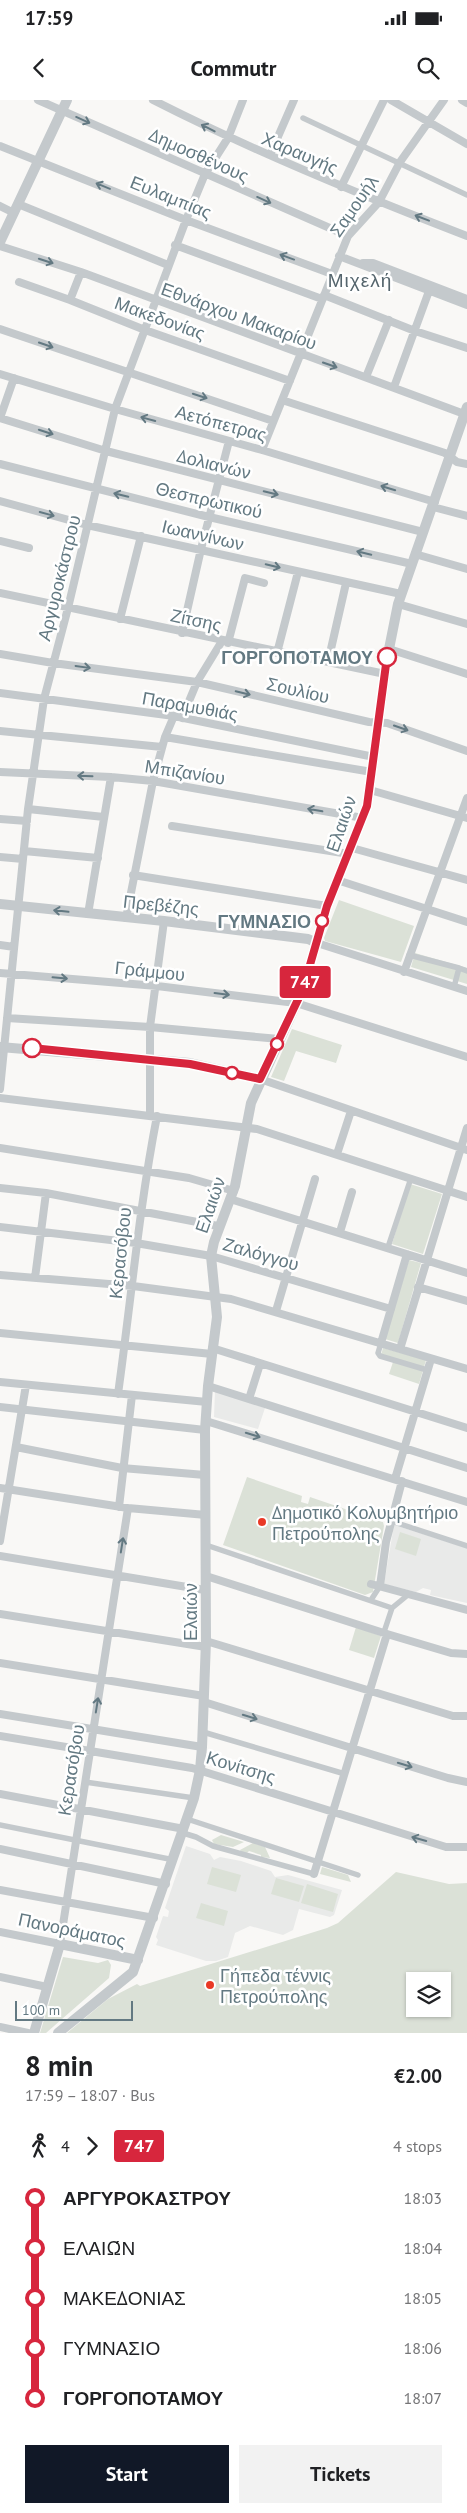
<!DOCTYPE html>
<html lang="en">
<head>
<meta charset="utf-8">
<style>
	body { margin:0; font-family:"PT Sans",sans-serif; background:#f2f2f2; color:#202124; height:100vh; display:flex; flex-direction:column; font-size:19px; white-space:nowrap }
	* { box-sizing:border-box; margin:0 }
	p { font-size:16px; color:#757577 }
	.icon { flex:none; width:28px; height:28px; fill:none; stroke:currentColor; stroke-width:2; stroke-linecap:round; stroke-linejoin:round }
	.map { position:relative; height:1933px; overflow:hidden }
	.drawer { display:flex; flex-direction:column; background:#fff; flex:1 }
	.drawer>* { flex:none }
	.badge { padding:0 10px; border-radius:4px; font-size:18px; line-height:32px }
	.controls { position:absolute; left:406px; top:1872px; display:grid; gap:10px }
	.controls a { display:grid; place-items:center; width:45px; height:45px; border-radius:0px; background:#fff; box-shadow:0 1px 4px #0004; font-size:25px }
	.scale { position:absolute; left:15px; bottom:12px; width:118px; box-sizing:border-box; padding-left:5px; border:2px solid #637982; border-top:0; font-size:14px; line-height:18px; white-space:nowrap; color:#637982; -webkit-text-stroke:4px #fff; paint-order:stroke }
	.map>.badge { position:absolute; translate:-50% -50%; box-shadow:0 0 0 2px #fff }
	.legs { display:flex; align-items:center; gap:8px; height:55px; padding:0 25px; font-size:16px }
	.legs p { margin-inline-start:auto }
	.headline { display:flex; align-items:center; justify-content:space-between; height:85px; padding:0 25px }
	h1 { font-size:28px; font-weight:800; line-height:38px }
	.button { display:flex; gap:10px; margin-top:auto; padding:10px 25px }
	.button a { flex:1; height:58px; border-radius:0px; background:#111827; color:#fff; font-size:20px; font-weight:800; line-height:58px; text-align:center }
	.button a+a { background:#f2f2f2; color:#202124 }
	ul { padding:0 25px; list-style:none }
	li { display:flex; align-items:center; gap:18px; height:50px; font-size:19px }
	li i { display:grid; place-items:center; width:8px; height:100%; margin:0 6px; background:currentColor }
	li i::after { content:''; width:12px; height:12px; margin:-6px; border:4px solid; border-radius:50%; background:#fff }
	li p { margin-inline-start:auto }
	li:first-child i { background:linear-gradient(#0000 50%,currentColor 0) }
	li:last-child i { background:linear-gradient(currentColor 50%,#0000 0) }
	.status { display:flex; justify-content:space-between; align-items:center; height:35px; padding:0 25px; background:#fff; direction:ltr }
	.status svg { height:14px; fill:currentColor }
	header { display:flex; justify-content:space-between; align-items:center; height:65px; padding:0 25px; background:#fff; font-size:22px; font-weight:800 }
	.map>svg:first-child { display:block }
	.built { fill:#e9eae9 }
	.green { fill:#dbe1d7; fill-rule:evenodd }
	.lines { fill:none; stroke-linecap:round; stroke-linejoin:round }
	.pedestrian { stroke:#c4c9cc; stroke-width:5.5 }
	.minor { stroke:#c4c9cc; stroke-width:8 }
	.tertiary { stroke:#c4c9cc; stroke-width:10 }
	.oneway { stroke:#637982 }
	.line-1-casing { stroke:#fff; stroke-width:11 }
	.line-1 { stroke:#d7263d; stroke-width:8 }
	.stop-1-dot { fill:#fff; stroke:#d7263d; stroke-width:2.5 }
	.poi-dot { fill:#e93926; stroke:#fff; stroke-width:2 }
	.labels { text-anchor:middle; dominant-baseline:central; stroke-width:5; stroke-linejoin:round; paint-order:stroke }
	.street-label { font-size:18px; fill:#637982; stroke:#fff }
	.stop-label { font-size:18px; font-weight:bold; fill:#637982; stroke:#fff; text-anchor:end }
	.poi-label { font-size:18px; fill:#637982; stroke:#fff; text-anchor:start }
	.neighbourhood-label { font-size:19px; letter-spacing:1px; fill:#55656d; stroke:#fff }
</style>
</head>
<body>
<div class="status"><b>17:59</b><svg viewBox="0 0 49 12"><path d="M0 12V9h3v3zM5 12V6h3v6zM10 12V3h3v9zM15 12V0h3v12zM26 1h20v11H26zM47 4h2v5h-2z"/></svg></div>
<header><svg class="icon" aria-label="back" viewBox="0 0 24 24"><path d="M15 5l-7 7 7 7"/></svg>Commutr<svg class="icon" aria-label="search" viewBox="0 0 24 24"><circle cx="10" cy="10" r="6"/><path d="M15 15l6 6"/></svg></header>
<div class="map">
<svg width="467" height="1933" viewBox="0 0 467 1933">
	<rect width="100%" height="100%" fill="#f9f8f6"/>
	<path class="built" d="M215,1291L265,1308L258,1329L214,1317Z
		M394,1425L467,1448V1503L430,1495L431,1490L423,1488L416,1492L384,1484Z
		M186,1746L210,1754L214,1760L220,1757L241,1761L271,1771L275,1777L288,1775L342,1790L334,1815L330,1817L299,1809L293,1830L283,1835L250,1826L235,1833L228,1857L216,1861H206L156,1845L158,1840L156,1837L163,1816L168,1817L169,1811L165,1808Z"/>
	<path class="green" d="M339,800L414,826L401,862L325,841L324,838Z
		M415,853L467,868V884L411,867Z
		M292,929L342,945L336,963L296,951L284,981L271,977Z
		M410,1084L442,1094L423,1154L392,1144Z
		M409,1160L421,1163L398,1243L385,1239Z
		M383,1248L426,1260L419,1284L389,1274L394,1259L381,1255Z
		M247,1377L302,1396L301,1402L308,1404L310,1397L383,1422L384,1426L373,1492L365,1495L223,1445Z
		M400,1432L421,1439L416,1456L395,1449Z
		M356,1527L381,1536L374,1558L349,1550Z
		M221,1735L244,1742L233,1747L214,1744L212,1740Z
		M253,1743L265,1747L270,1758L261,1757V1755L249,1751L247,1753L241,1752L240,1750Z
		M212,1767L241,1775L236,1792L207,1784Z
		M322,1767L348,1775L351,1782L320,1774Z
		M396,1772L449,1784L467,1783V1933H67L108,1899L137,1884L140,1886L327,1828L338,1823ZM415,1881H442V1909H415Z
		M276,1778L304,1786L299,1802L271,1794Z
		M307,1784L338,1794L333,1812L301,1803Z
		M201,1803L228,1811L224,1826L196,1818Z
		M63,1857L98,1863L108,1860L111,1865L109,1878L46,1933H40Z"/>
	<g class="lines">
		<path class="pedestrian" d="M303,18L467,95
			M409,855L459,868L454,887
			M459,868L467,871
			M388,1147L411,1078
			M381,1243L378,1253L380,1256L427,1270
			M391,1421L467,1446
			M206,1445L392,1508
			M371,1500L380,1486
			M384,1532L392,1508L409,1494
			M203,1632L345,1674
			M85,1682L194,1698
			M187,1719L358,1775
			M0,1725L174,1760
			M183,1733L196,1737L213,1746L314,1774"/>
		<path class="minor" d="M38,0L348,136
			M153,0C255,52 360,95 467,136
			M391,0L467,44
			M462,0L467,3
			M0,46L186,120L332,174
			M270,55L294,0
			M341,87L384,0
			M18,104L168,165
			M0,106L14,113
			M175,145L322,199
			M0,146L81,172L467,315
			M339,156L467,205
			M363,163H373L467,199
			M19,182L70,200L145,230L290,281
			M324,195L415,231L467,248
			M70,200L81,172
			M0,229L273,321
			M0,274L115,309L262,350L435,402
			M366,277L389,220
			M14,278L0,318L106,351L423,432
			M394,287L429,191
			M282,300L445,353L457,362L467,364
			M262,350L348,136L379,102L400,62L444,0
			M0,364L209,417L412,464
			M0,401L87,425L401,494
			M433,407L467,416
			M0,441L29,448
			M415,454L467,469
			M0,493L385,574
			M398,504L467,524
			M120,519L141,436
			M182,533L201,449L229,341
			M228,543L245,478L264,483
			M389,549L467,574
			M277,553L298,472
			M0,554L53,563L197,582L369,622L387,623L467,651
			M328,562L346,483
			M0,593L174,616L374,657
			M182,618L197,582L222,541
			M0,631L162,647
			M165,637L372,672
			M0,672L111,677L153,681L363,718
			M370,690L467,718
			M28,709L104,717
			M0,719L27,721
			M172,726L349,754
			M352,748L467,780
			M24,751L98,758
			M0,757L23,759
			M133,775L327,806
			M337,780L467,822
			M88,814L111,677
			M126,818L153,681L165,637L174,616
			M317,843L467,891
			M0,845L14,847
			M404,872L467,698
			M0,873L157,886L296,903L467,957
			M7,918L150,927L279,939
			M260,979L467,1050
			M0,989L28,709L44,599L68,508L115,309L186,120L205,74L228,38L243,0
			M0,998L257,1029L467,1097
			M150,1015V927L164,821
			M0,1048L189,1078L234,1091
			M337,1054L351,1011
			M0,1088L46,1093L218,1126
			M230,1099L467,1173
			M0,1127L136,1143L211,1156L391,1209
			M340,1132L352,1092
			M0,1175L133,1186L231,1199L467,1269
			M35,1178L46,1093
			M418,1187L467,1201
			M276,1211L315,1079
			M0,1233L212,1254
			M381,1243L407,1154
			M212,1248L467,1328
			M400,1249L467,1028
			M0,1282L207,1302
			M208,1286L467,1368
			M118,1294C131,1201 139,1108 157,1016
			M249,1299L260,1264
			M0,1307L205,1330
			M206,1321L467,1402
			M16,1347L122,1368L205,1375
			M395,1379L431,1259
			M0,1388L128,1408L206,1415
			M119,1407L132,1295
			M0,1441L26,1285
			M0,1456L205,1490
			M206,1476L387,1534L451,1553L467,1554
			M371,1484L467,1510
			M380,1486L386,1442L402,1381
			M0,1514L206,1547
			M206,1541L453,1616H467
			M0,1563L204,1596
			M204,1602L448,1678L467,1682
			M0,1614L202,1647
			M0,1636L192,1668L446,1747H467
			M0,1694L184,1729
			M0,1749L166,1784
			M314,1774L387,1534
			M0,1790L154,1818
			M0,1832L60,1844L128,1408
			M0,1877L47,1887
			M0,1927L28,1933"/>
		<path class="tertiary" d="M0,142L67,0
			M0,804L164,821L308,839L317,843
			M0,947L190,963L260,979
			M34,1933L60,1844L138,1860
			M58,1933L133,1872L194,1698L200,1670L202,1647L206,1541L205,1330L208,1286L217,1217L211,1156L214,1142L235,1086L251,1003L303,889L327,806L367,706L387,559L398,504L467,307"/>
	</g>
	<defs><path id="oneway-shaft" d="M-6 0H5M1.5-3L5.5 0L1.5 3" fill="none" stroke-width="1.6" stroke-linecap="round" stroke-linejoin="round" transform="scale(1.25)"/></defs>
	<g class="oneway">
		<use href="#oneway-shaft" transform="translate(83 20) rotate(24)"/>
		<use href="#oneway-shaft" transform="translate(208 28) rotate(-153)"/>
		<use href="#oneway-shaft" transform="translate(103 86) rotate(-158)"/>
		<use href="#oneway-shaft" transform="translate(264 100) rotate(24)"/>
		<use href="#oneway-shaft" transform="translate(422 118) rotate(-159)"/>
		<use href="#oneway-shaft" transform="translate(287 157) rotate(-160)"/>
		<use href="#oneway-shaft" transform="translate(46 161) rotate(18)"/>
		<use href="#oneway-shaft" transform="translate(46 245) rotate(19)"/>
		<use href="#oneway-shaft" transform="translate(330 265) rotate(19)"/>
		<use href="#oneway-shaft" transform="translate(200 296) rotate(18)"/>
		<use href="#oneway-shaft" transform="translate(148 319) rotate(-165)"/>
		<use href="#oneway-shaft" transform="translate(46 332) rotate(18)"/>
		<use href="#oneway-shaft" transform="translate(388 388) rotate(-163)"/>
		<use href="#oneway-shaft" transform="translate(271 393) rotate(14)"/>
		<use href="#oneway-shaft" transform="translate(121 395) rotate(-166)"/>
		<use href="#oneway-shaft" transform="translate(47 414) rotate(15)"/>
		<use href="#oneway-shaft" transform="translate(364 453) rotate(-166)"/>
		<use href="#oneway-shaft" transform="translate(273 466) rotate(13)"/>
		<use href="#oneway-shaft" transform="translate(83 567) rotate(8)"/>
		<use href="#oneway-shaft" transform="translate(243 593) rotate(13)"/>
		<use href="#oneway-shaft" transform="translate(401 628) rotate(19)"/>
		<use href="#oneway-shaft" transform="translate(85 676) rotate(-178)"/>
		<use href="#oneway-shaft" transform="translate(315 710) rotate(-170)"/>
		<use href="#oneway-shaft" transform="translate(61 811) rotate(-174)"/>
		<use href="#oneway-shaft" transform="translate(60 878) rotate(5)"/>
		<use href="#oneway-shaft" transform="translate(222 894) rotate(7)"/>
		<use href="#oneway-shaft" transform="translate(253 1335) rotate(17)"/>
		<use href="#oneway-shaft" transform="translate(122 1445) rotate(-81)"/>
		<use href="#oneway-shaft" transform="translate(97 1605) rotate(-81)"/>
		<use href="#oneway-shaft" transform="translate(250 1617) rotate(17)"/>
		<use href="#oneway-shaft" transform="translate(405 1665) rotate(17)"/>
		<use href="#oneway-shaft" transform="translate(419 1739) rotate(-164)"/>
	</g>
	<g class="lines">
		<g class="line-1-casing">
			<path id="line-1" d="M32,948L190,964L260,979L303,889L327,806L367,706L387,557"/>
		</g>
		<use href="#line-1" class="line-1"/>
	</g>
	<g class="stop-1-dot">
		<circle cx="387" cy="557" r="9"/>
		<circle cx="322" cy="821" r="6"/>
		<circle cx="277" cy="944" r="6"/>
		<circle cx="32" cy="948" r="9"/>
		<circle cx="232" cy="973" r="6"/>
	</g>
	<g class="poi-dot">
		<circle cx="262" cy="1422" r="5"/>
		<circle cx="210" cy="1885" r="5"/>
	</g>
	<g class="labels">
		<g class="street-label">
			<text transform="translate(300 53) rotate(23)">Χαραυγής</text>
			<text transform="translate(199 55) rotate(24)">Δημοσθένους</text>
			<text transform="translate(171 97) rotate(22)">Ευλαμπίας</text>
			<text transform="translate(354 106) rotate(-55)">Σαμουήλ</text>
			<text transform="translate(239 216) rotate(20)">Εθνάρχου Μακαρίου</text>
			<text transform="translate(160 218) rotate(20)">Μακεδονίας</text>
			<text transform="translate(221 323) rotate(15)">Αετόπετρας</text>
			<text transform="translate(214 364) rotate(14)">Δολιανών</text>
			<text transform="translate(209 400) rotate(13)">Θεσπρωτικού</text>
			<text transform="translate(203 435) rotate(13)">Ιωαννίνων</text>
			<text transform="translate(59 478) rotate(-76)">Αργυροκάστρου</text>
			<text transform="translate(196 520) rotate(12)">Ζίτσης</text>
			<text transform="translate(298 590) rotate(13)">Σουλίου</text>
			<text transform="translate(190 606) rotate(10)">Παραμυθιάς</text>
			<text transform="translate(185 672) rotate(9)">Μπιζανίου</text>
			<text transform="translate(341 724) rotate(-71)">Ελαιών</text>
			<text transform="translate(161 805) rotate(6)">Πρεβέζης</text>
			<text transform="translate(150 871) rotate(6)">Γράμμου</text>
			<text transform="translate(210 1105) rotate(-71)">Ελαιών</text>
			<text transform="translate(120 1153) rotate(-84)">Κερασόβου</text>
			<text transform="translate(261 1154) rotate(16)">Ζαλόγγου</text>
			<text transform="translate(190 1512) rotate(-90)">Ελαιών</text>
			<text transform="translate(241 1667) rotate(17)">Κονίτσης</text>
			<text transform="translate(71 1670) rotate(-81)">Κερασόβου</text>
			<text transform="translate(72 1830) rotate(12)">Πανοράματος</text>
		</g>
		<g class="stop-label">
			<text x="373" y="557">ΓΟΡΓΟΠΟΤΑΜΟΥ</text>
			<text x="311" y="821">ΓΥΜΝΑΣΙΟ</text>
		</g>
		<g class="poi-label">
			<text x="272" y="1412">Δημοτικό Κολυμβητήριο<tspan x="272" dy="21">Πετρούπολης</tspan></text>
			<text x="220" y="1875">Γήπεδα τέννις<tspan x="220" dy="21">Πετρούπολης</tspan></text>
		</g>
		<g class="neighbourhood-label">
			<text x="360" y="180">Μιχελή</text>
		</g>
	</g>
</svg>
<div class="controls">
<a><svg class="icon" aria-label="layers" viewBox="0 0 24 24"><path d="M12 4l9 5-9 5-9-5zM3 14l9 5 9-5"/></svg></a>
</div>
<div class="scale">100 m</div>
<b class="badge" style="left:305px;top:882px;background:#d7263d;color:#fff">747</b>
</div>
<section class="drawer">
<div class="headline"><div><h1>8 min</h1><p>17:59 – 18:07 · Bus</p></div><b>€2.00</b></div>
<div class="legs"><svg class="icon" aria-label="walk" viewBox="0 0 24 24"><circle cx="13" cy="4" r="2"/><path d="M13 8l-2 6 4 7M11 14l-3 7M7 12l3-4h3l4 4"/></svg>4<svg class="icon" aria-label="forward" viewBox="0 0 24 24"><path d="M9 5l7 7-7 7"/></svg><b class="badge" style="background:#d7263d;color:#fff">747</b><p>4 stops</p></div>
<ul>
<li><i style="color:#d7263d"></i><b>ΑΡΓΥΡΟΚΑΣΤΡΟΥ</b><p>18:03</p></li>
<li><i style="color:#d7263d"></i><span>ΕΛΑΙΏΝ</span><p>18:04</p></li>
<li><i style="color:#d7263d"></i><span>ΜΑΚΕΔΟΝΙΑΣ</span><p>18:05</p></li>
<li><i style="color:#d7263d"></i><span>ΓΥΜΝΑΣΙΟ</span><p>18:06</p></li>
<li><i style="color:#d7263d"></i><b>ΓΟΡΓΟΠΟΤΑΜΟΥ</b><p>18:07</p></li>
</ul>
<div class="button"><a>Start</a><a>Tickets</a></div>
</section>
</body>
</html>
